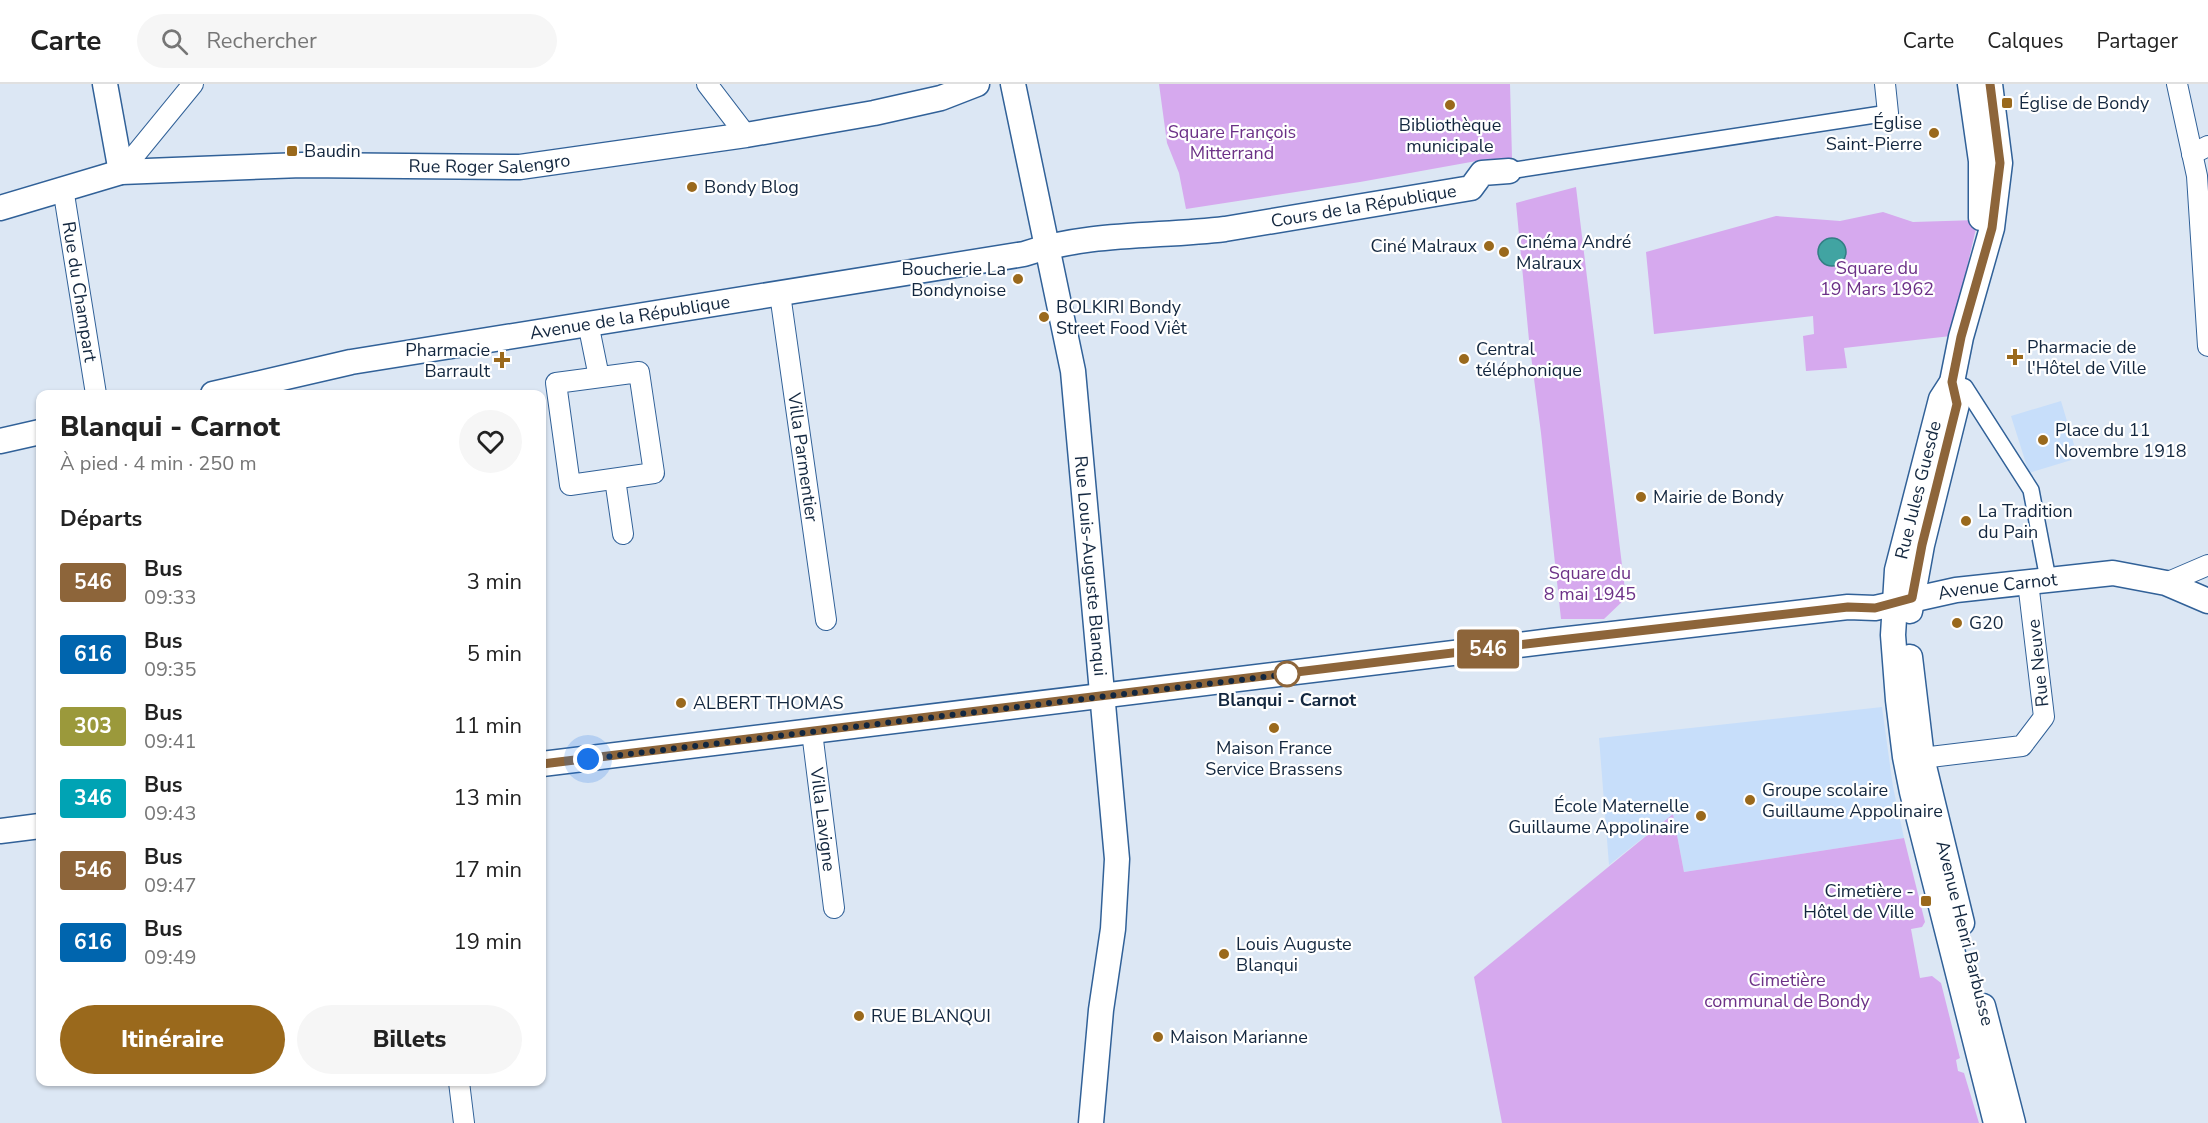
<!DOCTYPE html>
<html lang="fr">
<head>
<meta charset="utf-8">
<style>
	body { margin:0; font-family:"Nunito Sans",sans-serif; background:#f6f6f6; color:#222; height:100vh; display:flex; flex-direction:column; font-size:22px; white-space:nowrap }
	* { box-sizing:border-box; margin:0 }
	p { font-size:20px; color:#767676 }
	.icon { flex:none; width:33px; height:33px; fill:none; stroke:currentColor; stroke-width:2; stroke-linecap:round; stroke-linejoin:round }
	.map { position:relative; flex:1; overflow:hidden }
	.drawer { position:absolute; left:36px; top:306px; width:510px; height:696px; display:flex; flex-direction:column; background:#fff; border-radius:12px; box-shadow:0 2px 4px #0004 }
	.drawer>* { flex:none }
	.badge { padding:0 12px; border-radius:4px; font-size:21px; line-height:39px }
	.you { position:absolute; width:30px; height:30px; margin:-15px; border:4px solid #fff; border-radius:50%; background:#1a73e8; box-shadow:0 0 0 9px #1a73e833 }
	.map>.badge { position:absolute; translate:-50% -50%; box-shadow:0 0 0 3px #fff }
	h2 { padding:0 24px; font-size:22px; line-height:54px }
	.round { display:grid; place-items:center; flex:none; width:63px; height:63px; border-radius:32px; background:#f6f6f6 }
	.overview { display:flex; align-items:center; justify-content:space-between; height:102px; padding:0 24px }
	h1 { font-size:28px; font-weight:800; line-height:45px }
	.button { display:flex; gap:12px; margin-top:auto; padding:12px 24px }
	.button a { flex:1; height:69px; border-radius:36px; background:#9a691c; color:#fff; font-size:24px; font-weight:800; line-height:69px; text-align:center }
	.button a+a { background:#f6f6f6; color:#222 }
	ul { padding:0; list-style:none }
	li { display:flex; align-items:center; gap:18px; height:72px; padding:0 24px }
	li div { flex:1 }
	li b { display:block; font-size:22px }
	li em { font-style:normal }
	li .badge { min-width:66px; font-weight:700; text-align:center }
	header { display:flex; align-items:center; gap:36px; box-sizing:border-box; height:84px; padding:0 30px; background:#fff; border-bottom:2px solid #e0e0e0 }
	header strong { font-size:28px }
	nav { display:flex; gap:33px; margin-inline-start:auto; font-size:21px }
	.search { width:420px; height:54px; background:#f6f6f6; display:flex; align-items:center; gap:15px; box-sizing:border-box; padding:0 21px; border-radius:33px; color:#767676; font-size:22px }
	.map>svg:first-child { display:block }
	.built { fill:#c7defa }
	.green { fill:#d6a9ee }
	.water { fill:#41a4a2; stroke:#337e84; stroke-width:1.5 }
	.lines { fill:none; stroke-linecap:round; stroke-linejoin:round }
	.pedestrian-casing { stroke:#316198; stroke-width:18 }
	.minor-casing { stroke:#316198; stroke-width:22 }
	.tertiary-casing { stroke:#316198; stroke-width:27 }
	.pedestrian { stroke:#fff; stroke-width:15 }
	.minor { stroke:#fff; stroke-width:20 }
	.tertiary { stroke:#fff; stroke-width:24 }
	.line-casing { stroke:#fff; stroke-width:14 }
	.line { stroke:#8d653a; stroke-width:9 }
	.walk { stroke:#13273f; stroke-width:6; stroke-dasharray:0 10.8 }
	.poi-dot { fill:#9a691c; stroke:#fff; stroke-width:2 }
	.stop-dot { fill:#fff; stroke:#8d653a; stroke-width:3 }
	.labels { text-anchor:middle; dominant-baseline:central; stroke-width:4.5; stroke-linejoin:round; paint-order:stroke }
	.poi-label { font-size:18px; fill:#13273f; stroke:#fff; text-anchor:start }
	.park-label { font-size:18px; fill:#6c3187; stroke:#fff }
	.street-label { font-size:18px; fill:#13273f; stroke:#fff }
	.stop-label { font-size:18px; font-weight:bold; fill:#13273f; stroke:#fff }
</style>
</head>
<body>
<header>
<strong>Carte</strong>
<div class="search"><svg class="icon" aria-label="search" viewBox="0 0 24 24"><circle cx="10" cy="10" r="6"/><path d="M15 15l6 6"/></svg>Rechercher</div>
<nav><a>Carte</a><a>Calques</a><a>Partager</a></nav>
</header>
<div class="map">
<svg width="2208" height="1039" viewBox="0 0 2208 1039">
	<rect width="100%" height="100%" fill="#dce7f4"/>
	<path class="built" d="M2061,317L2078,374L2029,389L2011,332Z
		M1882,623L1893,703L1904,754L1684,788L1673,730L1609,781L1599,654Z"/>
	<path class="green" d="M1159,0H1510L1512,74L1482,76L1360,98L1186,125L1179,89L1167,59Z
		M1576,103L1626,514L1604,535H1561L1541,349L1529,256L1516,119Z
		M1883,128L1913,138L1978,136L1951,252L1844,264L1847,284L1806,287L1803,252L1814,250L1813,232L1654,250L1646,168L1776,132L1840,137Z
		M1673,730L1684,788L1904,754L1925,838L1922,843L1911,845L1920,894L1932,892L1941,899L1960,974L1956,976L1958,987L1964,989L1979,1039H1502L1474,893Z"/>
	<path class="water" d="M1818 168a14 14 0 1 1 28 0a14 14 0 1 1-28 0Z"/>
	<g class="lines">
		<g class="pedestrian-casing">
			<path id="pedestrian" d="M1509,87L1888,29
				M1952,298L1965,303L2031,406L2048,495"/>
		</g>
		<g class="minor-casing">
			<g id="minor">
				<path d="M707,0L746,51"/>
				<path d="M1885,0L1888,29"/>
				<path d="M2177,0L2197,92L2208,262"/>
				<path d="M2192,70L2208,62"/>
				<path d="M121,88L193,0"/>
				<path id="s1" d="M63,104L96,310"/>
				<path id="s2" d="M780,210L826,536"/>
				<path d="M588,239L599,293"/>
				<path d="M639,288L654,389L570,401L556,299Z"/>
				<path d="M615,395L623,450"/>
				<path d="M2166,499L2208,481"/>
				<path id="s3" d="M812,648L834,824"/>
				<path d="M1922,674L2022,662L2044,633L2028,498"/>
				<path d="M459,998L464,1039"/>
			</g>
		</g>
		<g class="tertiary-casing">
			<g id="tertiary">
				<path d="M105,0L121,88"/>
				<path id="s4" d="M1013,0L1073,287L1117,775L1113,845L1101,926L1091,1039"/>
				<path d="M1970,0L1981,77V134"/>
				<path d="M1990,0L2000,79L1992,144L1961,253L1952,298L1941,315L1897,486L1893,551L1898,616L1905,673L1912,708L1996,1039"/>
				<path id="s5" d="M0,124L121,88L302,81L520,83L746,51L874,29L941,14L977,0"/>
				<path id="s6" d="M213,310L351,278L1024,170C1089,148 1159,153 1225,145L1471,104L1482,89L1509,87"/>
				<path d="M0,357L40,348"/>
				<path d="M1910,527L1922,461L1957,320L1952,298"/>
				<path d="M1910,573L1922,674L1962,839"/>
				<path id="s7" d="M542,680L1551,557L1848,523L1875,524L1956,506L2113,489L2166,499L2208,517"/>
				<path d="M0,747L40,742"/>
				<path d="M1983,922L2013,1039"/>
			</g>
		</g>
		<use href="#pedestrian" class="pedestrian"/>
		<use href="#minor" class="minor"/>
		<use href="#tertiary" class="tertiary"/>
	</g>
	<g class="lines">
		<g class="line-casing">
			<path id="line" d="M542,680L1551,557L1848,523L1875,524L1912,514L1922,461L1957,320L1952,298L1961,253L1992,144L2000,79L1990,0"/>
		</g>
		<use href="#line" class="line"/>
		<path class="walk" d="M588,675L1297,589L1287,590"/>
	</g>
	<g class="poi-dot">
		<rect x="2001" y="13" width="12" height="12" rx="3"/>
		<circle cx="1450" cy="21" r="6"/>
		<circle cx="1934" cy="49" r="6"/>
		<rect x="286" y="61" width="12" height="12" rx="3"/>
		<circle cx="692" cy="103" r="6"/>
		<circle cx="1489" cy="162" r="6"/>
		<circle cx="1504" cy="168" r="6"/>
		<circle cx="1018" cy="195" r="6"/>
		<circle cx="1044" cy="233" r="6"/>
		<path d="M2012 264h6v6h6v6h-6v6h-6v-6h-6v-6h6z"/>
		<circle cx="1464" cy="275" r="6"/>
		<path d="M499 267h6v6h6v6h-6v6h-6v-6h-6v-6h6z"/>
		<circle cx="2043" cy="356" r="6"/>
		<circle cx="1641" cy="413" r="6"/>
		<circle cx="1966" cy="437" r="6"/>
		<circle cx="1957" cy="539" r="6"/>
		<circle cx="681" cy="619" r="6"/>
		<circle cx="1274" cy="644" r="6"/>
		<circle cx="1750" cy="716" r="6"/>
		<circle cx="1701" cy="732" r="6"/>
		<rect x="1920" y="811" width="12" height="12" rx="3"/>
		<circle cx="1224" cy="870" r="6"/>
		<circle cx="859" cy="932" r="6"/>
		<circle cx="1158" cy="953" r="6"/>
	</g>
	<circle class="stop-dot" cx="1287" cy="590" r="12"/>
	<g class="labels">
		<g class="poi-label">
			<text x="2019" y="19">Église de Bondy</text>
			<text x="1922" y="39" text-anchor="end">Église<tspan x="1922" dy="21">Saint-Pierre</tspan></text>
			<text x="1450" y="41" text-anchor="middle">Bibliothèque<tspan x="1450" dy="21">municipale</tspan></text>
			<text x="304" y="67">Baudin</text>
			<text x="704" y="103">Bondy Blog</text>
			<text x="1516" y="158">Cinéma André<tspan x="1516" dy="21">Malraux</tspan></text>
			<text x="1477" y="162" text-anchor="end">Ciné Malraux</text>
			<text x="1006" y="185" text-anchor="end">Boucherie La<tspan x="1006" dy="21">Bondynoise</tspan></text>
			<text x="1056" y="223">BOLKIRI Bondy<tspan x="1056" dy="21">Street Food Viêt</tspan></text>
			<text x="2027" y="263">Pharmacie de<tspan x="2027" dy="21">l'Hôtel de Ville</tspan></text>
			<text x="1476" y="265">Central<tspan x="1476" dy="21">téléphonique</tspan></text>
			<text x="490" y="266" text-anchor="end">Pharmacie<tspan x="490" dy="21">Barrault</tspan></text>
			<text x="2055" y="346">Place du 11<tspan x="2055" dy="21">Novembre 1918</tspan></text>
			<text x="1653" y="413">Mairie de Bondy</text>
			<text x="1978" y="427">La Tradition<tspan x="1978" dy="21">du Pain</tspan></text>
			<text x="1969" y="539">G20</text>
			<text x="693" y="619">ALBERT THOMAS</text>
			<text x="1274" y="664" text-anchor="middle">Maison France<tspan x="1274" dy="21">Service Brassens</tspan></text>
			<text x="1762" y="706">Groupe scolaire<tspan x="1762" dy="21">Guillaume Appolinaire</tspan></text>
			<text x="1689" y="722" text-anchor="end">École Maternelle<tspan x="1689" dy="21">Guillaume Appolinaire</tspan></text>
			<text x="1914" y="807" text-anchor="end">Cimetière -<tspan x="1914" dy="21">Hôtel de Ville</tspan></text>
			<text x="1236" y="860">Louis Auguste<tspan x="1236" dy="21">Blanqui</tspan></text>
			<text x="871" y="932">RUE BLANQUI</text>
			<text x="1170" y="953">Maison Marianne</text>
		</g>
		<g class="park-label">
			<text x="1232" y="48">Square François<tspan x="1232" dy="21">Mitterrand</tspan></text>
			<text x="1877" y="184">Square du<tspan x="1877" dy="21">19 Mars 1962</tspan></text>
			<text x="1590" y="489">Square du<tspan x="1590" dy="21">8 mai 1945</tspan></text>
			<text x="1787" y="896">Cimetière<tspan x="1787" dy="21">communal de Bondy</tspan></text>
		</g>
		<g class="street-label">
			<text stroke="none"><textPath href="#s5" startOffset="495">Rue Roger Salengro</textPath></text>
			<text stroke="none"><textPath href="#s6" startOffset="1167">Cours de la République</textPath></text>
			<text stroke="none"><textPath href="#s1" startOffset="105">Rue du Champart</textPath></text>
			<text stroke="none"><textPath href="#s6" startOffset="424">Avenue de la République</textPath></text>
			<text stroke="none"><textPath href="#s2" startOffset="165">Villa Parmentier</textPath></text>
			<text transform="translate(1918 406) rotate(-76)">Rue Jules Guesde</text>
			<text stroke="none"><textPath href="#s4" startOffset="489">Rue Louis-Auguste Blanqui</textPath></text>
			<text stroke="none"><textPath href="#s7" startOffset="1467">Avenue Carnot</textPath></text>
			<text transform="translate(2038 579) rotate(-96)">Rue Neuve</text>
			<text stroke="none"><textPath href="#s3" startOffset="88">Villa Lavigne</textPath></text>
			<text transform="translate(1965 849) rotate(76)">Avenue Henri Barbusse</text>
		</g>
		<g class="stop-label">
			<text x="1287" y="616">Blanqui - Carnot</text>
		</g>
	</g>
</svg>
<div class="you" style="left:588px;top:675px"></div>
<b class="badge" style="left:1488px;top:565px;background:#8d653a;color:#fff">546</b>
<section class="drawer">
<div class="overview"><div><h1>Blanqui - Carnot</h1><p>À pied · 4 min · 250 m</p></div><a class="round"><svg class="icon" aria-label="heart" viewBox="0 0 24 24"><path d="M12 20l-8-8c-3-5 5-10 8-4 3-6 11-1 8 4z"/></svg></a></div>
<h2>Départs</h2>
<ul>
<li><span class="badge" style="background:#8d653a;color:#fff">546</span><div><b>Bus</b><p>09:33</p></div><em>3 min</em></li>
<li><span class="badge" style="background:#0065ae;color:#fff">616</span><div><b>Bus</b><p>09:35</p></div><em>5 min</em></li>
<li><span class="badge" style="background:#9b993b;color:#fff">303</span><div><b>Bus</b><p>09:41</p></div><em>11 min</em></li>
<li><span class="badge" style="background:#00a3b4;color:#fff">346</span><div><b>Bus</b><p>09:43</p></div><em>13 min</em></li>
<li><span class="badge" style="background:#8d653a;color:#fff">546</span><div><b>Bus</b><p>09:47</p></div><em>17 min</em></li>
<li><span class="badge" style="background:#0065ae;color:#fff">616</span><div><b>Bus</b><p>09:49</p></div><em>19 min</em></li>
</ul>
<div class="button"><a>Itinéraire</a><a>Billets</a></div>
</section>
</div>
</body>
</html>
